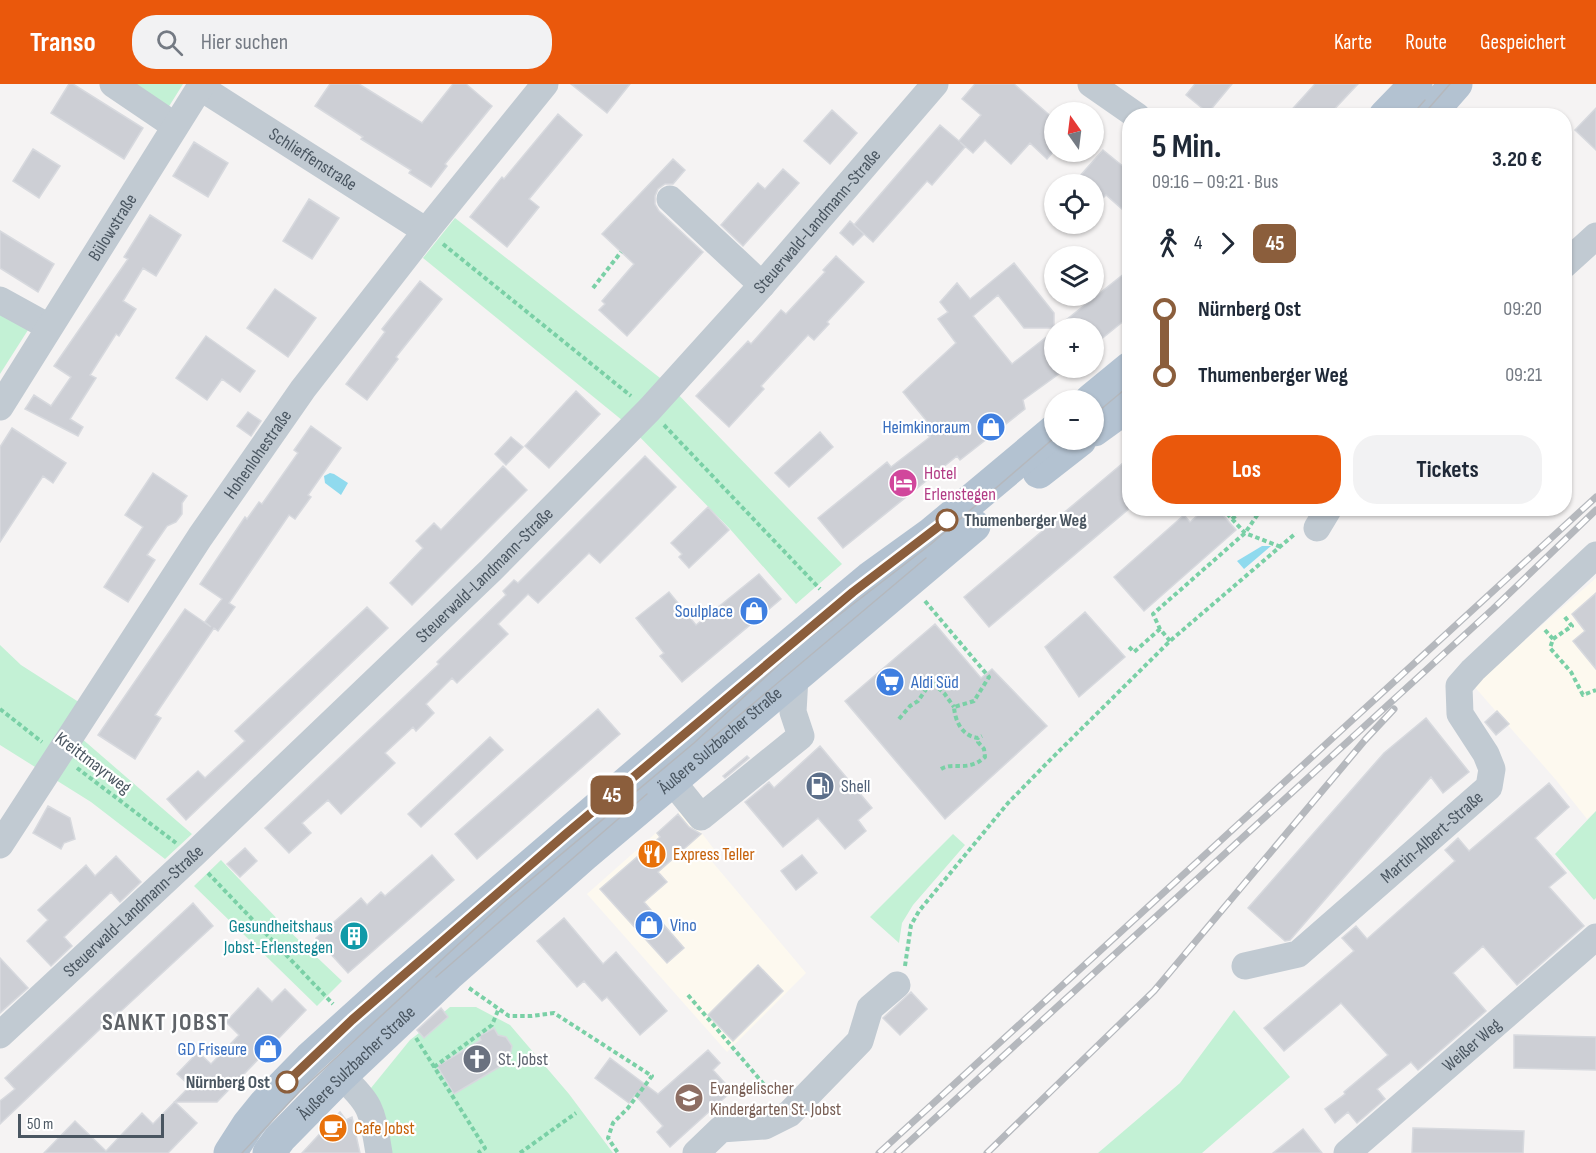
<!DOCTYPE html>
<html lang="de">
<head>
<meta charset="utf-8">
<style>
	body { margin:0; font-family:"Sofia Sans Condensed",sans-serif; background:#f2f2f3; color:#1f2937; height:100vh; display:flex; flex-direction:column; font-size:22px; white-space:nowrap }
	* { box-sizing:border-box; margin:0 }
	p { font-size:20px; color:#747a83 }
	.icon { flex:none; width:33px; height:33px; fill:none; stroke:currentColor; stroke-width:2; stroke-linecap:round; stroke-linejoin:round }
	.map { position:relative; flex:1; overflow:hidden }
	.drawer { position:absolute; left:1122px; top:24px; width:450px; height:408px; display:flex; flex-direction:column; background:#fff; border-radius:24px; box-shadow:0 2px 4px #0004 }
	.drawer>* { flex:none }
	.badge { padding:0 12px; border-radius:9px; font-size:21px; line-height:39px }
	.needle { width:39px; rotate:346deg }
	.buttons { position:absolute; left:1044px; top:18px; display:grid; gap:12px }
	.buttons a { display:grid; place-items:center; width:60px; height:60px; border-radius:50%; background:#fff; box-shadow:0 2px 4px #0004; font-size:30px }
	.scale { position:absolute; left:18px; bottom:15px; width:146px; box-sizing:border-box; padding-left:6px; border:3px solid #4a5661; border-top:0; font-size:16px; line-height:21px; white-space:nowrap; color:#4a5661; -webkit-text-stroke:4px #fff; paint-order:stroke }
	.map>.badge { position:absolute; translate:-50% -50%; box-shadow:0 0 0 3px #fff }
	.legs { display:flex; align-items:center; gap:9px; height:66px; padding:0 30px; font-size:20px }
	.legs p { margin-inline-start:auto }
	.overview { display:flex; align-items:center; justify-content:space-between; height:102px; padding:0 30px }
	h1 { font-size:33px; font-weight:700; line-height:45px }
	.action { display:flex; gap:12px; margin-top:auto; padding:12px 30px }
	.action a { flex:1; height:69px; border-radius:24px; background:#ea580c; color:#fff; font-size:24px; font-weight:700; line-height:69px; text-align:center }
	.action a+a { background:#f2f2f3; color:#1f2937 }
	ul { padding:0 30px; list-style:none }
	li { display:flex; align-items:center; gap:21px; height:66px; font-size:22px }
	li i { display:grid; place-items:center; width:9px; height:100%; margin:0 8px; background:currentColor }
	li i::after { content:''; width:15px; height:15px; margin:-8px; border:4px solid; border-radius:50%; background:#fff }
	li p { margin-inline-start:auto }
	li:first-child i { background:linear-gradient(#0000 50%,currentColor 0) }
	li:last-child i { background:linear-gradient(currentColor 50%,#0000 0) }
	header { display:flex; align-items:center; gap:36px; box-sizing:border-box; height:84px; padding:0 30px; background:#ea580c; color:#fff }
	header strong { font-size:28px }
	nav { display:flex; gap:33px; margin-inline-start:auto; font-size:21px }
	.search { width:420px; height:54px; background:#f2f2f3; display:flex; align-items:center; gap:15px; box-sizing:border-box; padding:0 21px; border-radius:24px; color:#747a83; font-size:22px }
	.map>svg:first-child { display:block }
	.commercial { fill:#fdf9ef }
	.green { fill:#c3f1d5 }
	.water { fill:#90daee }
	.building { fill:#cdcfd5; stroke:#d7d9de; stroke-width:1.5 }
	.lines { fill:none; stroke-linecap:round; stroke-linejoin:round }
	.path { stroke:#7ad0a6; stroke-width:4; stroke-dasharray:4.5 3; stroke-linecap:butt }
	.minor { stroke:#c1cad2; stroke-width:27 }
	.major { stroke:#b3c2d1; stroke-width:33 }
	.tram { stroke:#b5b8bd; stroke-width:1.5 }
	.rail-casing { stroke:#b5b8bd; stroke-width:7 }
	.rail { stroke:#fff; stroke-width:4.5; stroke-dasharray:14; stroke-linecap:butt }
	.line-1-casing { stroke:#fff; stroke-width:14 }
	.line-1 { stroke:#8b5e3c; stroke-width:9 }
	.stop-1-dot { fill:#fff; stroke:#8b5e3c; stroke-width:3 }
	.labels { text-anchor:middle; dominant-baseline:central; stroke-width:4.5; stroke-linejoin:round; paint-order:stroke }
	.street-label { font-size:18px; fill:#4a5661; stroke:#fff }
	.shop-label { font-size:18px; fill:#366cbe; stroke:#fff; text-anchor:end }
	.hotel-label { font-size:18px; fill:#b23c85; stroke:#fff; text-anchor:start }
	.stop-label { font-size:18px; font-weight:bold; fill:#4a5661; stroke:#fff; text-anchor:start }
	.service-label { font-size:18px; fill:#4e5e75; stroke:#fff; text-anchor:start }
	.food-label { font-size:18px; fill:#c56008; stroke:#fff; text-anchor:start }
	.culture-label { font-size:18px; fill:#0d838f; stroke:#fff; text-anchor:end }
	.worship-label { font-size:18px; fill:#5b616d; stroke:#fff; text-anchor:start }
	.education-label { font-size:18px; fill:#785e54; stroke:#fff; text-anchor:start }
	.district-label { font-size:24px; font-weight:bold; letter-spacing:1.5px; fill:#5f6368; stroke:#fff }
</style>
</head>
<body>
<header>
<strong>Transo</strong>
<div class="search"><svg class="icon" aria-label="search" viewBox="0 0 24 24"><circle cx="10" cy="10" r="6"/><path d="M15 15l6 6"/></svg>Hier suchen</div>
<nav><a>Karte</a><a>Route</a><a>Gespeichert</a></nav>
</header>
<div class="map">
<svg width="1596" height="1069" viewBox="0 0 1596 1069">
	<rect width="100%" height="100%" fill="#f5f3f3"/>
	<path class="commercial" d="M1596,494V727L1587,735L1556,696L1473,601Z
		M683,725L717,769L709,774L806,889L727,968L587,810Z"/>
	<path class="green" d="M124,0H183L168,24Z
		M455,134L669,301L842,480L796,520L730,445L628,341L423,174Z
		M0,223L28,246L0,290Z
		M0,561L21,581L88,624L73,647L192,750L165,775L91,718L0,661Z
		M1596,727V814L1594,816L1555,770Z
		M953,750L965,761L913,821L902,839L899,859L870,833Z
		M221,776L285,843L342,897L317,922L194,802Z
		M450,923H476L510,941L569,1010L613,1069H384L371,1004L410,956L419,949L424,954L448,933L444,928Z
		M1234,926L1290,993L1202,1069H1098L1180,999Z"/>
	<path class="water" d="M330,389L334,390L348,399L341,411L325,399L324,392Z
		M1262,462H1271L1244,485L1237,477Z"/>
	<path class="building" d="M69,0H73L143,44L124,75L51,29Z
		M330,0H359L422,39L453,0H466L492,22L445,80L447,82L431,103L409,89L411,86L361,55L363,53L315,22Z
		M571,0H630L607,29Z
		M975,0H1014L1054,35V67L1047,75L1030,59L1011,80L985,56L973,69L960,58L965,63L932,101L927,97L873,158L854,141L940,41L959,57L981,31L962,15Z
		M1195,0H1232L1208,29L1186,11Z
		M1315,0H1358L1328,32H1286Z
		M1596,24V66L1575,46Z
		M832,26L857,49L830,80L804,57Z
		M558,30L582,51L529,115L539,123L507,163L470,133L502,93L504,95Z
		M194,58L228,79L208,113L173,92Z
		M33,65L60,82L39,114L13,97Z
		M1103,66L1130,88V132L1106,111L1103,114L1094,106V100H1087L1079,93Z
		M673,75L685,86L673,100H665L658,105L655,112V120L659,127L703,168L627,252L599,226L605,220L602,217L634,180L602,150Z
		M783,85L799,99L743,162L721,141L758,99L765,105Z
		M309,115L339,134L312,175L283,157Z
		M150,131L181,151L156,192L143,184L123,217L136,225L119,252L116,250L90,291L96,294L70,335L83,343L78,352L25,325L34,311L51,322L71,293L54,282L128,175L124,173Z
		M850,137L864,150L853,161L840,149Z
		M0,147L54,180L38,208L0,184Z
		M836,172L864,198L827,238L829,240L814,256L808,251L761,302L764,305L729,343L696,312L748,257L751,260L781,226L786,230L825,188L823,186Z
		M1014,179L1054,229V244H1024L998,211L973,232L1012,280L1054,247V284H1067L1023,316L1025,325L960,376L957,372L843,464L818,434L887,378L891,383L930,353L928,351L934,346L903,308L956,259L938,235L948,228L940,218L957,199L970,215Z
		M1130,185V232L1115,244L1094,261V244H1056Z
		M420,197L442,215L396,273L398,275L367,316L346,300L385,248L382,245Z
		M275,205L316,234L288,273L247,244Z
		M206,252L255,287L240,308L222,295L207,316L176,294Z
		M576,307L600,330L549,384L525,362Z
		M248,328L261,337L251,352L237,342Z
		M311,342L341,364L308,411L311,413L295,435L289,431L229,519L235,523L218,547L214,544L155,631L161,634L135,675L98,651L185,525L211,543L205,538L222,515L200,500L245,433L247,435L259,418L262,420L298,369L294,366Z
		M12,344L66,379L53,399L43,392L0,458V363Z
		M820,348L833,363L789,403L775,389Z
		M511,353L523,363L506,381L495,370Z
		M645,372L676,403L600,479L589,469L538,519L528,510L498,540L508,550L457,599L452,594L426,620L434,629L416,647L413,643L385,669L395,679L341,730L328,716L302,739L311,749L289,769L265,744L439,580L437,578L506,511L503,507L514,496L518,499Z
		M1130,373V424L989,543L964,513Z
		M503,382L527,406L412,521L390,499L423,464L416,457L434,439L441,446Z
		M153,389L187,412L182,419V430L176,438L167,442L147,471L155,476L128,518L104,503L143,443L125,431Z
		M708,423L729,446L689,484L679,473L682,470L671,459Z
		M1206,424H1217L1236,446L1144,527L1114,493L1184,431L1190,438Z
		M759,490L781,515L682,598L660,572L664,569L636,534L669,508L696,541Z
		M1596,509V585L1573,557L1585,547L1572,530Z
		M367,523L388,544L186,736L167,715L198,687L205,694L245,657L235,647Z
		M1085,528L1125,573L1079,613L1045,563Z
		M935,540L981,594L992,585L1047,642L945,735L845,617Z
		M598,625L620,650L477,775L455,750Z
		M1497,627L1509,640L1496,651L1485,638Z
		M1426,634L1469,688L1443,709L1431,693L1290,856L1285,857L1248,824L1384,669Z
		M490,653L503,666L421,743L408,730Z
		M820,662L872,724L858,736L866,747L845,765L818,734L783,763L745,718L769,698L774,704Z
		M747,672L749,674L725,694L723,692Z
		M1549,699L1569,723L1535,754L1566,789L1549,803L1584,842L1517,901L1483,862L1453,889L1486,927L1418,986L1411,978L1377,1005L1385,1015L1357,1039L1348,1028L1335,1039L1325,1025L1345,1010L1344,1008L1388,971L1341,919L1284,967L1264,944L1354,867L1342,854L1356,842L1367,855L1455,777L1445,766L1458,754L1469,767Z
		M48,722L70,734L75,755L64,759L61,765L33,749Z
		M678,730L689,743L701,750L658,788L667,798L644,818L684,864L667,879L600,805L660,753L657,749Z
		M245,764L257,777L240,793L227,780Z
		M432,771L454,796L348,889L316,854L361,814L367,821L381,808L385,812Z
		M802,771L817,789L796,806L781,787Z
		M116,772L141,798L120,818L111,808L64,853L72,862L51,882L27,857L48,836L38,826L86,781L95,792Z
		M193,819L213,842L120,928L119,927L0,1040V1017L15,1005L5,994Z
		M564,834L603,880L616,868L667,927L640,951L607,913L602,917L584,897L577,903L537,857Z
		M0,874L28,904L0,929Z
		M758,881L783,907L733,957L708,931Z
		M258,904L272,918L285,905L306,926L217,1018H175L197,1039L168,1069H44L75,1037L106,1067L142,1029L153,1040L190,1002L177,990L198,968L211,980L239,951L226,938Z
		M911,908L927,925L900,951L883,934Z
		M441,924L448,933L424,954L417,946Z
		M494,944L498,951L506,953L512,962L510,972L498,978L501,982L454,1010L437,982L481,956L479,952Z
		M1514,951L1596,953V986L1514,984Z
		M708,966L720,979L713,986L732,1007L670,1063L657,1048L663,1042L635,1011L629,1019L595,994L610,974L658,1010Z
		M340,1028L346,1036L352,1033L360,1069H302Z
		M1413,1044L1524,1047L1523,1069H1412Z
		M1303,1045L1322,1069H1273Z"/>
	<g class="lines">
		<path class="path" d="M443,160L631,312
			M593,204L621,168
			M664,341L820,505
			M1222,424L1245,449L1281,463
			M1232,435L1245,424
			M925,517L989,593L974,617L954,623C955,637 962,652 978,654L982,652
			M1545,546L1553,555L1550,564L1571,588L1583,611L1596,606
			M1553,555L1572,542L1564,532
			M1170,557L1160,545L1153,530L1245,449L1262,424
			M1129,563L1134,568L1160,545
			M927,594L944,609L954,623
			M0,625L42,658
			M899,635L910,622L918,617L927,604L935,600
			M77,684L176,759
			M941,685C954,677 967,689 985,673L984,665L978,658V654
			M208,789L333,920
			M905,882L911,841L919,827L1008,719L1048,678L1170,557L1296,449
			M469,904L509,932H532L554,929L652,992L628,1024L613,1039L608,1054L618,1069
			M688,911L767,1004
			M416,954L485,1064L478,1069
			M434,983L492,941L499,924
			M520,1069L576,1029"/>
		<g class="minor">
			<path d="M113,0L175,42"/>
			<path d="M1091,0L1137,32"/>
			<path id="s1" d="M200,3L426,147"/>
			<path d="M670,115L762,201"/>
			<path d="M1564,181L1596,152"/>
			<path d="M0,216L49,243"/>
			<path id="s2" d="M0,323L202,0"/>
			<path d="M1317,444L1329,424"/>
			<path d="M672,697L701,733L801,652L793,628L795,593"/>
			<path id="s3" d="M0,761L200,453L303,305L426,147L545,0"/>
			<path id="s4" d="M1245,882L1298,870L1489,703L1492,685L1486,670L1460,630L1459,602L1473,586L1596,471"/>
			<path id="s5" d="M0,951L192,772L491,486L649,326L762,201L935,0"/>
			<path d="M341,992C373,1021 372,1028 379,1069"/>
			<path d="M696,1069L721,1045L765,1042L789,1030L860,957L870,924L897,901"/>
			<path id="s6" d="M1347,1069L1596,853"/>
		</g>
		<g class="major">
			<path d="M1385,32L1416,0"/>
			<path d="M1428,32L1456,0"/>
			<path d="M1091,316L1130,284"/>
			<path d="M1094,346L1130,320"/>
			<path d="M1039,388L1080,356"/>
			<path d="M230,1069L248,1041L265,1020L310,974L392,900L727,613L870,494L931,450L1054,347"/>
			<path id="s7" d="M269,1069L280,1054L341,992L448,891L584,771L974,442"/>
		</g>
		<path class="tram" d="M1411,32L1425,16
			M1422,32L1450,0
			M1094,331L1130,301
			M704,661L926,474
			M436,893L647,710
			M242,1069L299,1008L503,819L694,659L800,561L931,460L1054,354"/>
		<g class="rail-casing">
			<path id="rail" d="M879,1069L1596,413
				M897,1069L1493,525L1596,426
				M987,1069L1154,907L1365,656L1394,625"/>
		</g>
		<use href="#rail" class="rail"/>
	</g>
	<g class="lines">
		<g class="line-1-casing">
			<path id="line-1" d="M287,998L352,936L566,750L853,508L947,436"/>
		</g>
		<use href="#line-1" class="line-1"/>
	</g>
	<defs>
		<g id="shop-disc" transform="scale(1.5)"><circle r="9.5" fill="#3f7fe0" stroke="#fff"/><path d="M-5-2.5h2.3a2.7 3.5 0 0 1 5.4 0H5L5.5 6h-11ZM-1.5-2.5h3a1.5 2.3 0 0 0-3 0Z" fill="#fff"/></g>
		<g id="hotel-disc" transform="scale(1.5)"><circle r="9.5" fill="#d1479c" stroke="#fff"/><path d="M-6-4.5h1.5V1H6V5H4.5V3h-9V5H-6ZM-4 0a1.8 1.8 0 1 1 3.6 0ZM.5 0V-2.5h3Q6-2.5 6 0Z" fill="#fff"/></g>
		<g id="supermarket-disc" transform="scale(1.5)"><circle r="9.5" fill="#3f7fe0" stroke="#fff"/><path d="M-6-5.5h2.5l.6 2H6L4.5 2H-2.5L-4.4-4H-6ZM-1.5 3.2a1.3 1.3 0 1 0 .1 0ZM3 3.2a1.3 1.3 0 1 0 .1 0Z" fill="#fff"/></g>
		<g id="fuel-disc" transform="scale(1.5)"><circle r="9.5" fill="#5c6f8a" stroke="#fff"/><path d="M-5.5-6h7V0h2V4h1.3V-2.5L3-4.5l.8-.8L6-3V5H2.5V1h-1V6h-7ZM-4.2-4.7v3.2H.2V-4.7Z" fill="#fff"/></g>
		<g id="restaurant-disc" transform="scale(1.5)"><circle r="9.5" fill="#e8710a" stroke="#fff"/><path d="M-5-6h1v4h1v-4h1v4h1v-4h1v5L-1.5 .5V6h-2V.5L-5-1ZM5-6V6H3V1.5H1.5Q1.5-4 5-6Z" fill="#fff"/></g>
		<g id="building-disc" transform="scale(1.5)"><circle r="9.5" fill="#0f9aa8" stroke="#fff"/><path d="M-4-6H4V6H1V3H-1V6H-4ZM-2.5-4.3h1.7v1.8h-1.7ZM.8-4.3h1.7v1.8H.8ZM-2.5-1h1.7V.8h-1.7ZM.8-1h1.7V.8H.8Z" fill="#fff"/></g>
		<g id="church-disc" transform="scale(1.5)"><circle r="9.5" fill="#6b7280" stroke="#fff"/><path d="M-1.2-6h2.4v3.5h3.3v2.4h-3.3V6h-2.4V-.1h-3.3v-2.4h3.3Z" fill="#fff"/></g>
		<g id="school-disc" transform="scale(1.5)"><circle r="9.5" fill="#8d6e63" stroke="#fff"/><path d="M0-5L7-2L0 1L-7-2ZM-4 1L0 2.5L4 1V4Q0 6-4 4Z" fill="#fff"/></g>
		<g id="cafe-disc" transform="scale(1.5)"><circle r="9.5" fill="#e8710a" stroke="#fff"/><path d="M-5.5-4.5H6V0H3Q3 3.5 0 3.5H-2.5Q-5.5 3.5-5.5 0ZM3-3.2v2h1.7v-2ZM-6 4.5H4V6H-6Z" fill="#fff"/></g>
	</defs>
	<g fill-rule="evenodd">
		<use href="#shop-disc" x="991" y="343"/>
		<use href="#hotel-disc" x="903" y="399"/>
		<use href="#shop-disc" x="754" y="527"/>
		<use href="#supermarket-disc" x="890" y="598"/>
		<use href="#fuel-disc" x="820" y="702"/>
		<use href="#restaurant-disc" x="652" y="770"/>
		<use href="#shop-disc" x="649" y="841"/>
		<use href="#building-disc" x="354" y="852"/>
		<use href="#shop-disc" x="268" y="965"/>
		<use href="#church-disc" x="477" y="975"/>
		<use href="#school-disc" x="689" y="1014"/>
		<use href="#cafe-disc" x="333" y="1044"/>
	</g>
	<g class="stop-1-dot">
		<circle cx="947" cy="436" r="10"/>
		<circle cx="287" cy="998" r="10"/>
	</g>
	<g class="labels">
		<g class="street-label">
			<text stroke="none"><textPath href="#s1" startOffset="134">Schlieffenstraße</textPath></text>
			<text stroke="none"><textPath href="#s5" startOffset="1154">Steuerwald-Landmann-Straße</textPath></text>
			<text stroke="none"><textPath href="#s2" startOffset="212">Bülowstraße</textPath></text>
			<text stroke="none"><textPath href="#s3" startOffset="468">Hohenlohestraße</textPath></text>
			<text stroke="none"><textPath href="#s5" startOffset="668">Steuerwald-Landmann-Straße</textPath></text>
			<text stroke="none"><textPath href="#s7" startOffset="612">Äußere Sulzbacher Straße</textPath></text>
			<text transform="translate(93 679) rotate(37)">Kreittmayrweg</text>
			<text stroke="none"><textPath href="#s4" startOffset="232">Martin-Albert-Straße</textPath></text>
			<text stroke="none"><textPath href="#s5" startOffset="182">Steuerwald-Landmann-Straße</textPath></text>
			<text stroke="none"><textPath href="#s6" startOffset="165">Weißer Weg</textPath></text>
			<text stroke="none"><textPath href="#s7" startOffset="126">Äußere Sulzbacher Straße</textPath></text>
		</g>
		<g class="shop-label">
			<text x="970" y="343">Heimkinoraum</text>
			<text x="733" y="527">Soulplace</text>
			<text x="911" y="598" text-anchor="start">Aldi Süd</text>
			<text x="670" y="841" text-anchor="start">Vino</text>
			<text x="247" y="965">GD Friseure</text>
		</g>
		<g class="hotel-label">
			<text x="924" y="389">Hotel<tspan x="924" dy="21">Erlenstegen</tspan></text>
		</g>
		<g class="stop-label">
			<text x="964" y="436">Thumenberger Weg</text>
			<text x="270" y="998" text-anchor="end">Nürnberg Ost</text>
		</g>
		<g class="service-label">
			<text x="841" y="702">Shell</text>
		</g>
		<g class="food-label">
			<text x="673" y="770">Express Teller</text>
			<text x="354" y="1044">Cafe Jobst</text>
		</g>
		<g class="culture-label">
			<text x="333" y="842">Gesundheitshaus<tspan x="333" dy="21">Jobst-Erlenstegen</tspan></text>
		</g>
		<g class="worship-label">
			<text x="498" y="975">St. Jobst</text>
		</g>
		<g class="education-label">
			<text x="710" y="1004">Evangelischer<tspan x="710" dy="21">Kindergarten St. Jobst</tspan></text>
		</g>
		<g class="district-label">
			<text x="166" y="938">SANKT JOBST</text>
		</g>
	</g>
</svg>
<div class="buttons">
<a><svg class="needle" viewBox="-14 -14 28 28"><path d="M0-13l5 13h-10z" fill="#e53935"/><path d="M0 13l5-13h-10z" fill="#747a83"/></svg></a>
<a><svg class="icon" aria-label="locate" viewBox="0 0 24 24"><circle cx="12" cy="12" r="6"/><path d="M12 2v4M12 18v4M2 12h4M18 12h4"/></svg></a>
<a><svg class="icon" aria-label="layers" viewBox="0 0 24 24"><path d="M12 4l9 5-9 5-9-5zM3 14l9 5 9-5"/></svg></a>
<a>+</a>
<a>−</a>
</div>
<div class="scale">50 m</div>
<b class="badge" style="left:612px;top:711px;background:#8b5e3c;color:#fff">45</b>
<section class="drawer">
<div class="overview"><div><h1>5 Min.</h1><p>09:16 – 09:21 · Bus</p></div><b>3.20 €</b></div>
<div class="legs"><svg class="icon" aria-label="walk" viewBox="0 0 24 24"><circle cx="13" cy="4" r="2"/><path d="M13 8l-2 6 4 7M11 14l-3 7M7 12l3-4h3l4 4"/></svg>4<svg class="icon" aria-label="forward" viewBox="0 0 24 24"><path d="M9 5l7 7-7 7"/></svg><b class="badge" style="background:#8b5e3c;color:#fff">45</b></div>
<ul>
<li><i style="color:#8b5e3c"></i><b>Nürnberg Ost</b><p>09:20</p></li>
<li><i style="color:#8b5e3c"></i><b>Thumenberger Weg</b><p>09:21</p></li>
</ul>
<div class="action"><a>Los</a><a>Tickets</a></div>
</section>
</div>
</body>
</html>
